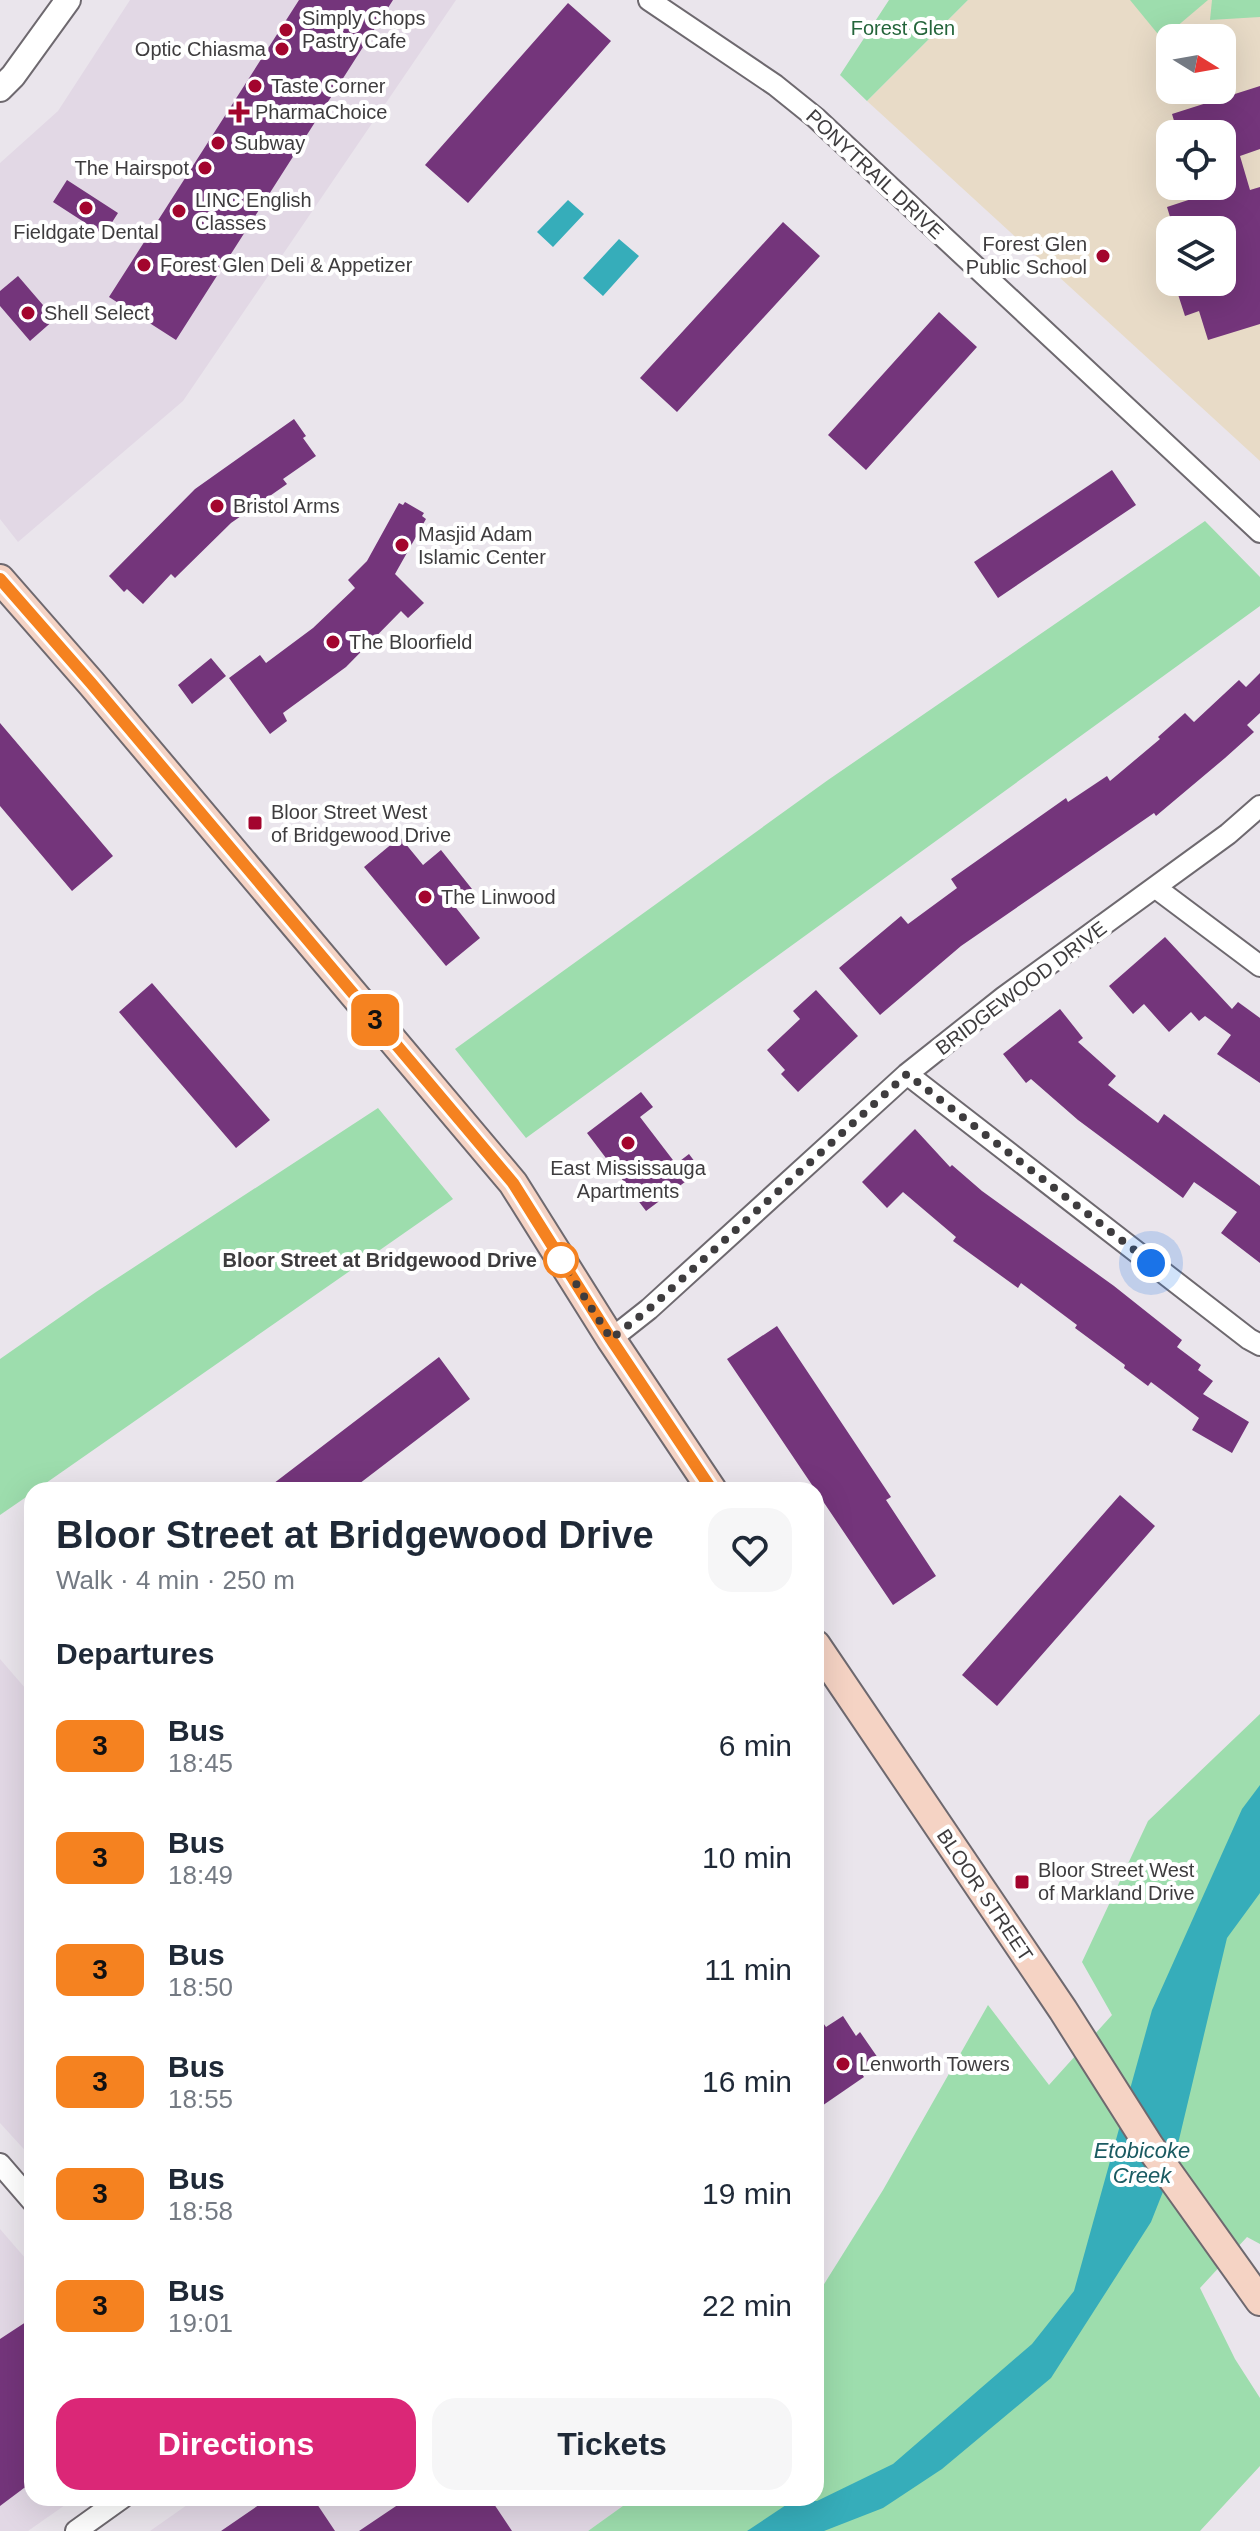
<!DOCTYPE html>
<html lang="en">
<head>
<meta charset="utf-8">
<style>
	body { margin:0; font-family:Arial,sans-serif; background:#f6f6f7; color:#1f2937; height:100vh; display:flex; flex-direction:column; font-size:30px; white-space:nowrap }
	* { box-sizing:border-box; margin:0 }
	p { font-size:26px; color:#747a83 }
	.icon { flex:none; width:44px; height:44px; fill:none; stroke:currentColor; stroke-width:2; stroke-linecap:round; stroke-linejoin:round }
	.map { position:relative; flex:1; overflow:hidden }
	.panel { position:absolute; left:24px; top:1482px; width:800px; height:1024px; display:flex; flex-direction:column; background:#fff; border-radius:24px; box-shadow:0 8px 32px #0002 }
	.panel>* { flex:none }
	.badge { padding:0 16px; border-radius:12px; font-size:28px; line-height:52px }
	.needle { width:52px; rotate:101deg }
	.buttons { position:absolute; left:1156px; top:24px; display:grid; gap:16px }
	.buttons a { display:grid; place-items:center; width:80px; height:80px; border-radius:16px; background:#fff; box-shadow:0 8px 32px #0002; font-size:40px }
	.you { position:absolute; width:40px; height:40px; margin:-20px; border:6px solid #fff; border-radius:50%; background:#1a73e8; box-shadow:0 0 0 12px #1a73e833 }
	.map>.badge { position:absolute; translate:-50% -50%; box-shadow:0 0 0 4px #fff }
	h2 { padding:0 32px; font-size:30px; line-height:72px }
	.round { display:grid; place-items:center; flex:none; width:84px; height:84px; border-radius:24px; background:#f6f6f7 }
	.head { display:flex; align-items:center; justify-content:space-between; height:136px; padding:0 32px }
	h1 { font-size:38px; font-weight:600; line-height:60px }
	.cta { display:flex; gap:16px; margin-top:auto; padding:16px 32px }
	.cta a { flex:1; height:92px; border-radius:24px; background:#db2777; color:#fff; font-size:32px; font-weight:600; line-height:92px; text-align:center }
	.cta a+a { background:#f6f6f7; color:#1f2937 }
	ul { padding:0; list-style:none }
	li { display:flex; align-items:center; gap:24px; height:112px; padding:0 32px }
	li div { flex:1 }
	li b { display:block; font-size:30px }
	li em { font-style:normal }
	li .badge { min-width:88px; font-weight:700; text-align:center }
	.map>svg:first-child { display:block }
	.built { fill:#e2d8e5 }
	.education { fill:#e8dbc7; fill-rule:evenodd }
	.green { fill:#9dddad }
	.water { fill:#36adba }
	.building { fill:#74357b }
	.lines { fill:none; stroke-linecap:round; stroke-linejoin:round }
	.minor-casing { stroke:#6e696f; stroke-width:24 }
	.tertiary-casing { stroke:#6e696f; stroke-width:28 }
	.secondary-casing { stroke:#6e696f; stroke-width:32 }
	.minor { stroke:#fff; stroke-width:20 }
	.tertiary { stroke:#fff; stroke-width:24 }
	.secondary { stroke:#f5d3c4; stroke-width:28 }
	.line-casing { stroke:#fff; stroke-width:18 }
	.line { stroke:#f58220; stroke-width:12 }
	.walk { stroke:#3e3c3e; stroke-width:8; stroke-dasharray:0 14.4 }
	.poi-dot { fill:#a3052e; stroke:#fff; stroke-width:3 }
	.stop-dot { fill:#fff; stroke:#f58220; stroke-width:4 }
	.labels { text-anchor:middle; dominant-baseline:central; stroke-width:8; stroke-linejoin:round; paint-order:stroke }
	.poi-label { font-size:20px; fill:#3e3c3e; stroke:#fff; text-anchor:start }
	.park-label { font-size:20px; fill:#24653b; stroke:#fff }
	.street-label { font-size:20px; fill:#3e3c3e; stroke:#fff }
	.stop-label { font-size:20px; font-weight:bold; fill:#3e3c3e; stroke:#fff; text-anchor:end }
	.water-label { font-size:22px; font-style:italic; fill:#1b5b62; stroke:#fff }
</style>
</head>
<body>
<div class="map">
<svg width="1260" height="2531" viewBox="0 0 1260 2531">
	<rect width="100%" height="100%" fill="#eae5ec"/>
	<path class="built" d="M130,0H456L183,401L18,542L0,519V163L58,111Z
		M0,1659L32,1696V2158L0,2123Z
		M0,2229L32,2266V2498H75L28,2531H0Z
		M197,2498H634L588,2531H150Z"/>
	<path class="education" d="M968,0H1260V461L867,101ZM1170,38H1222V90H1170ZM1170,134H1222V186H1170ZM1170,230H1222V282H1170Z"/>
	<path class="green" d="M889,0H968L867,101L840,75Z
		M1130,0H1208L1162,39Z
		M1212,0H1260V17L1210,20Z
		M1205,521L1260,577V606L526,1138L455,1049L828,780Z
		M378,1108L453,1199L36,1490H32V1493L0,1515V1359L96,1292Z
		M1260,1714V2244L1247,2237L1200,2288L1235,2359L1260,2398V2466L1200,2531H588L634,2498H816V2297L883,2190L988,2005L1049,2085L1112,2015L1082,1962L1148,1821Z"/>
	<path class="water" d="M568,200L584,214L553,247L537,232Z
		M619,239L639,256L603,296L583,278Z
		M1260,1785V1893L1227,1938L1172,2169L1151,2222L1051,2378L942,2469L883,2508L824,2531H747L792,2501H817L893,2464L1032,2344L1074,2291L1152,2010L1242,1809Z"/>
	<path class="building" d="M299,0H393L176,340L109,297Z
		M568,3L611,41L468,203L425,165Z
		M1260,86V149L1240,156L1250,190L1260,187V324L1208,340L1199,311L1185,316L1174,282H1222V230H1174L1167,207L1222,189V134H1178L1172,114Z
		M67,180L118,213L104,235L53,202Z
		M783,222L820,256L677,412L640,378Z
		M18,276L55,319L30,341L0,306V291Z
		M939,312L977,347L866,470L828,435Z
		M294,419L306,436L303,438L316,456L283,479L287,484L231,523L175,578L171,574L143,604L127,589L124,592L109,576L195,489Z
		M1112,470L1136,505L998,598L974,562Z
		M405,502L424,513L422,516L426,519L395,574L424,603L408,618L401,611L346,667L283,713L287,721L270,734L229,678L260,655L266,663L313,628L355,588L348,580L367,561L399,503L403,505Z
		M211,658L226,676L192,704L178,685Z
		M1260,673V713L1247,725L1254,732L1225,758L1156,816L1154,813L961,946L880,1015L839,968L901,916L908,924L957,888L951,879L1066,798L1068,802L1107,776L1110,781L1160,739L1158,737L1185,713L1194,722L1239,680L1246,687Z
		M0,723L113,856L72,891L0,806Z
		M400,837L423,865L441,850L472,889L453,904L480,938L446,966L364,867Z
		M1165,937L1232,1009L1238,1002L1260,1018V1083L1217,1054L1231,1035L1205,1016L1199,1021L1191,1012L1169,1032L1144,1004L1133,1014L1109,986Z
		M152,983L270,1120L236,1148L119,1012Z
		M816,990L858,1036L798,1092L781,1074L785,1070L767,1050L800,1019L793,1011Z
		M1060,1009L1083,1038L1078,1042L1116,1076L1108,1085L1158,1123L1164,1114L1260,1186V1263L1221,1233L1237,1212L1194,1182L1183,1198L1078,1120L1031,1079L1026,1083L1003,1054Z
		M641,1092L653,1107L640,1117L676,1164L689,1154L701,1170L646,1211L587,1133Z
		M915,1129L950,1167L952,1165L982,1191L1114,1286L1182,1340L1177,1347L1201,1365L1198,1370L1213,1381L1203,1394L1249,1422L1232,1453L1192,1430L1199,1418L1151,1382L1148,1386L1124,1368L1125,1365L1075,1328L1077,1325L1021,1283L1018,1288L953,1241L956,1237L903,1192L887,1208L862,1182Z
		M777,1326L891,1497L886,1500L936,1576L893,1605L727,1359Z
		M439,1357L470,1399L351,1490H265Z
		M1120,1495L1155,1526L997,1706L962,1675Z
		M816,2013L826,2027L843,2016L856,2036L860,2032L878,2058L860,2071L864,2077L816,2110Z
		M32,2318V2482L0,2506V2339Z
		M269,2498H313L335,2531H221Z
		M408,2498H490L512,2531H359Z"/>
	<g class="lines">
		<g class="minor-casing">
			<path id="minor" d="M649,0L775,85L816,118L1260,532
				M1156,888L1260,966
				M907,1074L1249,1339L1260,1345
				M611,1339L649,1309L907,1074L1004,997L1228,834L1260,806
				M0,2164L32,2201
				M76,2531L122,2498"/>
		</g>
		<g class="tertiary-casing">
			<path id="tertiary" d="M0,89L13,76L68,0"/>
		</g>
		<g class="secondary-casing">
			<path id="secondary" d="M0,579L91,683L513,1183L611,1339L712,1490
				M816,1645L1063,2010L1150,2147L1260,2301"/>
		</g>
		<use href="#minor" class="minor"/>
		<use href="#tertiary" class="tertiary"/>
		<use href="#secondary" class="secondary"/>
	</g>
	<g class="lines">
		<g class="line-casing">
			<path id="line" d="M0,579L91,683L513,1183L611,1339L712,1490"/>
		</g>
		<use href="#line" class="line"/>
		<path class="walk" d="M561,1260L611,1339L649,1309L907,1074L1151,1263"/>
	</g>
	<g class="poi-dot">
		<circle cx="286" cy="30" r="8"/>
		<circle cx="282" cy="49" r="8"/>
		<circle cx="255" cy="86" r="8"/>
		<path d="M235 100h8v8h8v8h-8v8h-8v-8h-8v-8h8z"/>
		<circle cx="218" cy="143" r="8"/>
		<circle cx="205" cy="168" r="8"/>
		<circle cx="86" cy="208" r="8"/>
		<circle cx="179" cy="211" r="8"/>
		<circle cx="1103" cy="256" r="8"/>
		<circle cx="144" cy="265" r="8"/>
		<circle cx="28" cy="313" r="8"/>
		<circle cx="217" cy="506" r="8"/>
		<circle cx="402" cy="545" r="8"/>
		<circle cx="333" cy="642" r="8"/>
		<rect x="247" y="815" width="16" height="16" rx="4"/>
		<circle cx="425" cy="897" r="8"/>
		<circle cx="628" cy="1143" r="8"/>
		<rect x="1014" y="1874" width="16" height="16" rx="4"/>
		<circle cx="843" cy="2064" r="8"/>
	</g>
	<circle class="stop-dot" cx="561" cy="1260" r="16"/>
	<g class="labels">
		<g class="poi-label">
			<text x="302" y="18">Simply Chops<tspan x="302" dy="23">Pastry Cafe</tspan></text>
			<text x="266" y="49" text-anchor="end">Optic Chiasma</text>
			<text x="271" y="86">Taste Corner</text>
			<text x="255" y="112">PharmaChoice</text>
			<text x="234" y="143">Subway</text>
			<text x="189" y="168" text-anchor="end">The Hairspot</text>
			<text x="195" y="200">LINC English<tspan x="195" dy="23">Classes</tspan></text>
			<text x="86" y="232" text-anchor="middle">Fieldgate Dental</text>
			<text x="1087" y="244" text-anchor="end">Forest Glen<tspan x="1087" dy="23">Public School</tspan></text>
			<text x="160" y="265">Forest Glen Deli &amp; Appetizer</text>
			<text x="44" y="313">Shell Select</text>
			<text x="233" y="506">Bristol Arms</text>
			<text x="418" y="534">Masjid Adam<tspan x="418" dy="23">Islamic Center</tspan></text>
			<text x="349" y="642">The Bloorfield</text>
			<text x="271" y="812">Bloor Street West<tspan x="271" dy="23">of Bridgewood Drive</tspan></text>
			<text x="441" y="897">The Linwood</text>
			<text x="628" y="1168" text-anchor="middle">East Mississauga<tspan x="628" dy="23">Apartments</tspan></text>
			<text x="1038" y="1870">Bloor Street West<tspan x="1038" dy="23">of Markland Drive</tspan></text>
			<text x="859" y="2064">Lenworth Towers</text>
		</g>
		<g class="park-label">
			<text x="903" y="28">Forest Glen</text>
		</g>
		<g class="street-label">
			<text transform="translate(875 174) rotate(43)">PONYTRAIL DRIVE</text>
			<text transform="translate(1021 988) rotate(-37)">BRIDGEWOOD DRIVE</text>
			<text transform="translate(985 1895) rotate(56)">BLOOR STREET</text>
		</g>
		<g class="stop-label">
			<text x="537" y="1260">Bloor Street at Bridgewood Drive</text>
		</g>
		<g class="water-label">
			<text x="1142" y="2150">Etobicoke<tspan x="1142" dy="25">Creek</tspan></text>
		</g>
	</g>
</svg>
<div class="buttons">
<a><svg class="needle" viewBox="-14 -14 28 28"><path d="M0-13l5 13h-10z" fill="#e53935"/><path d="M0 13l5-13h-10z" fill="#747a83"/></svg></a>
<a><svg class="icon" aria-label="locate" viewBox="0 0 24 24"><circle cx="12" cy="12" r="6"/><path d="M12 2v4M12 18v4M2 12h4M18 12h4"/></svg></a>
<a><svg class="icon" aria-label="layers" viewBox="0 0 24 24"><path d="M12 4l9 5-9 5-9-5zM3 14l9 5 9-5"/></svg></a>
</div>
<div class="you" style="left:1151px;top:1263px"></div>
<b class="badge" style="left:375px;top:1020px;background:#f58220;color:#111">3</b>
<section class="panel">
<div class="head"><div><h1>Bloor Street at Bridgewood Drive</h1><p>Walk · 4 min · 250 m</p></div><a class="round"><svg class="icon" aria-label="heart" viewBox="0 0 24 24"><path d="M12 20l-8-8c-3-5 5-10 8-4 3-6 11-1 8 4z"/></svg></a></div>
<h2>Departures</h2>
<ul>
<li><span class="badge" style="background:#f58220;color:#111">3</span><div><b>Bus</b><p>18:45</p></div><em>6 min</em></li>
<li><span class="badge" style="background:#f58220;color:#111">3</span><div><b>Bus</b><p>18:49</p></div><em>10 min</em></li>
<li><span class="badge" style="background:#f58220;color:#111">3</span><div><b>Bus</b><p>18:50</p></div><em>11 min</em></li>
<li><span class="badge" style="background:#f58220;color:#111">3</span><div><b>Bus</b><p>18:55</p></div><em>16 min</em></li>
<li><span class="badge" style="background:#f58220;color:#111">3</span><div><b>Bus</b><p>18:58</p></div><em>19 min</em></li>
<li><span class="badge" style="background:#f58220;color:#111">3</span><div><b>Bus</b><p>19:01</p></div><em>22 min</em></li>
</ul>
<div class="cta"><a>Directions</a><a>Tickets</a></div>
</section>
</div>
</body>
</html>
